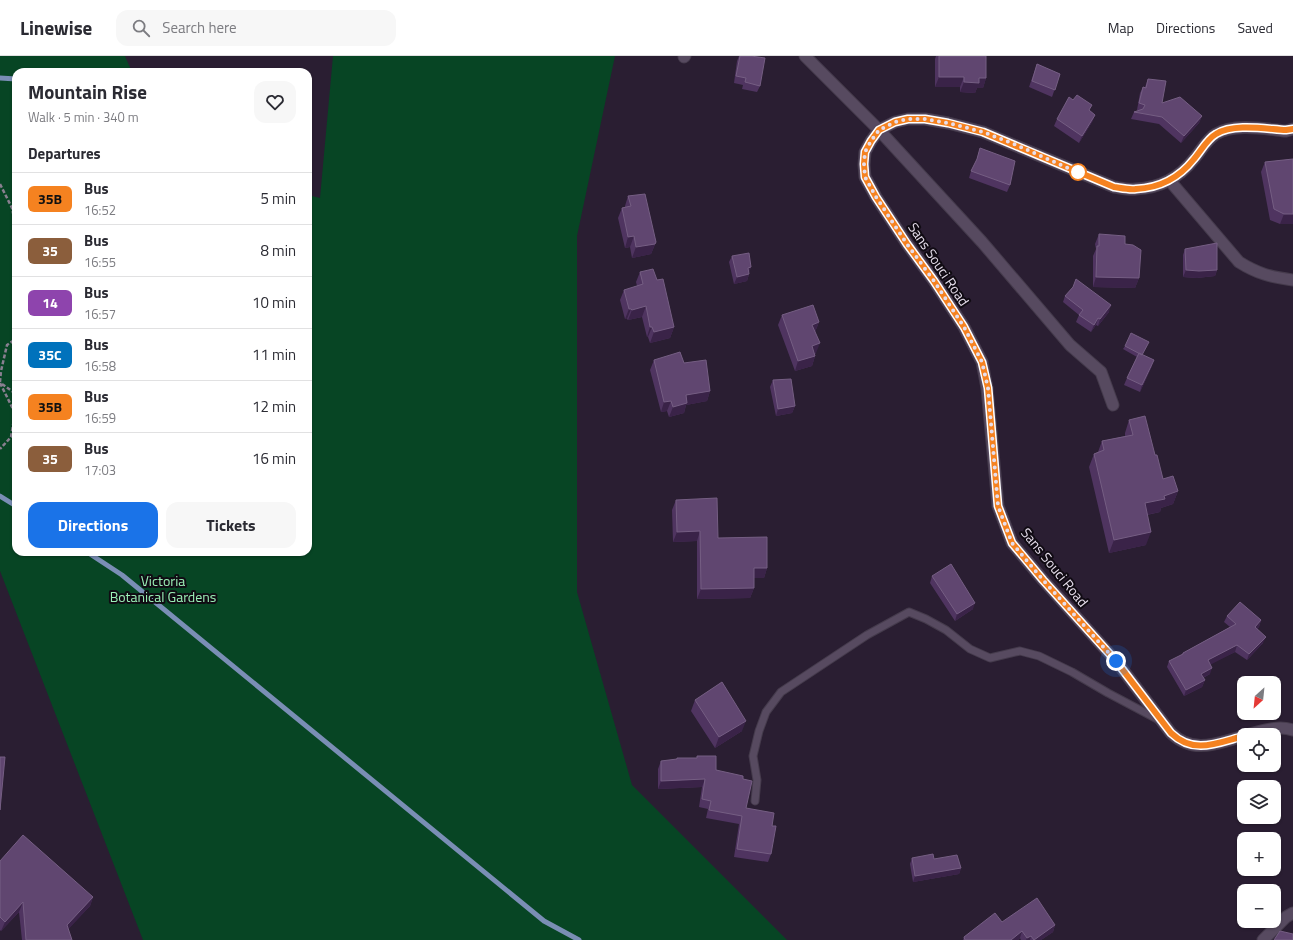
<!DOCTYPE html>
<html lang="en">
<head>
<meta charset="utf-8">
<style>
	body { margin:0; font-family:"Titillium Web",sans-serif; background:#f7f7f7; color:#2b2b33; height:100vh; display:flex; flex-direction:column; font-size:15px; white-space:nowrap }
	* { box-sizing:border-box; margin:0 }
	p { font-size:13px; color:#7c7c81 }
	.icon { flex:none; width:22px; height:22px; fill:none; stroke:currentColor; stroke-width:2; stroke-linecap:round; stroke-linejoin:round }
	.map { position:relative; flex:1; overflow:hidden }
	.sheet { position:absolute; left:12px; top:12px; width:300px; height:488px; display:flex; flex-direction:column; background:#fff; border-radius:12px; box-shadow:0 1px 3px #0004 }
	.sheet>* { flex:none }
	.badge { padding:0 8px; border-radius:6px; font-size:14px; line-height:26px }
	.needle { width:26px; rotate:207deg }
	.tools { position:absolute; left:1237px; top:620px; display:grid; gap:8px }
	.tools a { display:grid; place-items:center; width:44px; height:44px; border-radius:8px; background:#fff; box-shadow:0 1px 3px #0004; font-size:20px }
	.you { position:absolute; width:20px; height:20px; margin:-10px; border:3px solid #fff; border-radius:50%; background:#1a73e8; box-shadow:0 0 0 6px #1a73e833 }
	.map>.badge { position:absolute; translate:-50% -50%; box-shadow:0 0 0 2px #fff }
	h2 { padding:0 16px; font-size:15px; line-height:36px }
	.round { display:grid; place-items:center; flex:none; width:42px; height:42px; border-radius:12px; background:#f7f7f7 }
	.summary { display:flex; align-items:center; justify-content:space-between; height:68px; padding:0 16px }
	h1 { font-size:19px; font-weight:700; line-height:30px }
	.cta { display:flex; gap:8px; margin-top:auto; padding:8px 16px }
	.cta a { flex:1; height:46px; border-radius:12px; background:#1a73e8; color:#fff; font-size:16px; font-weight:700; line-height:46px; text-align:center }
	.cta a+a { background:#f7f7f7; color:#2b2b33 }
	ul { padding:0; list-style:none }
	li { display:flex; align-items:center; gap:12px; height:52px; padding:0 16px; border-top:1px solid #e1e1e2 }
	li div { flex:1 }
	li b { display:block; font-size:15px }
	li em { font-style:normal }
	li .badge { min-width:44px; font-weight:700; text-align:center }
	header { display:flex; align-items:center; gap:24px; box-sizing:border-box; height:56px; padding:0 20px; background:#fff; border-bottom:1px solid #e1e1e2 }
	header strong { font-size:19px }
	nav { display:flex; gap:22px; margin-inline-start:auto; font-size:14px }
	.search { width:280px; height:36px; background:#f7f7f7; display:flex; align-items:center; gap:10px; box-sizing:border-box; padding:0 14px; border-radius:12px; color:#7c7c81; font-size:15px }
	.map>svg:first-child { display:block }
	.green { fill:#074524 }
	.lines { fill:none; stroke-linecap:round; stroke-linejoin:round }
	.stream { stroke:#7a8eb5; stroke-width:5 }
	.service-casing { stroke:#453b4c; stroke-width:9 }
	.minor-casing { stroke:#453b4c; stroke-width:13 }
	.secondary-casing { stroke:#453b4c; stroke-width:13 }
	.path { stroke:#897f90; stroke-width:2.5; stroke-dasharray:4 2; stroke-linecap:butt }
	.service { stroke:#574a60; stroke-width:7 }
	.minor { stroke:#574a60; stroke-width:11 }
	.secondary { stroke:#574a60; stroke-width:11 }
	.wall { fill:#4f3460 }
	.shaded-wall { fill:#3a2348 }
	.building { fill:#604670; stroke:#755e83 }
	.line-casing { stroke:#fff; stroke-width:9 }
	.line { stroke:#f58220; stroke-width:6 }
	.walk { stroke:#e6deec; stroke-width:4; stroke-dasharray:0 7.2 }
	.stop-dot { fill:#fff; stroke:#f58220; stroke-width:2 }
	.labels { text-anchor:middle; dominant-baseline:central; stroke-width:4; stroke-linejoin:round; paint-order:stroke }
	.street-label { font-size:14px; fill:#e6deec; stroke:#100b13 }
	.park-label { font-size:14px; fill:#9bf1b7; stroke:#100b13 }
</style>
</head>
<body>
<header>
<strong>Linewise</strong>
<div class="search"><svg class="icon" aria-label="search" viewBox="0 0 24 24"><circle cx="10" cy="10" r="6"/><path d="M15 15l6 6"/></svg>Search here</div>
<nav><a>Map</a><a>Directions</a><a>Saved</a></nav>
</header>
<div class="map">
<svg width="1293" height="884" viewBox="0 0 1293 884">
	<rect width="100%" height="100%" fill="#2a1e32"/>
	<path class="green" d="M0,0H125L132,16H16V496H308V139L320,142L333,0H615L577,180V536L632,729L787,884H143L0,515Z"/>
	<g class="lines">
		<path class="stream" d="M0,22L16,23
			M0,440L16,450
			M87,496L122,519L544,865L579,884"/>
		<g class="service-casing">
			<path id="service" d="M755,745L757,724L753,700L759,675L766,656L781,636L867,579L909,556L926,563L946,574L970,593L990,602L1020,595L1039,600L1072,616L1108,637L1159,664"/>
		</g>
		<g class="minor-casing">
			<path id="minor" d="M805,0L879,74L982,186L1070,289L1101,316L1113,349
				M684,1L685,0
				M1170,125L1239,206C1258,218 1271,221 1293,224"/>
		</g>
		<g class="secondary-casing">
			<path id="secondary" d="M1246,679C1261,675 1278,669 1293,674
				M1244,680C1217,687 1194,699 1171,677L1116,605L1043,524L1012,487L998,450L987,332L982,306L964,271L934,225L907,188L876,141L865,121L864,109L865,96L871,85L879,74L895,66L908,63H925L948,67L983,76L1114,131C1121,132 1129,134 1136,133C1159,132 1179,122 1194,103C1201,95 1207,83 1216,78C1234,67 1266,73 1286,75L1293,73
				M1263,884L1286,861L1293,857"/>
		</g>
		<path class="path" d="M0,128L12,152L16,172
			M16,212L14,215L16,218
			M0,326L1,315L7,289L16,283
			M0,327L15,357L11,381L0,393
			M2,328L16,338"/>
		<use href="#service" class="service"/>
		<use href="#minor" class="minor"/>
		<use href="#secondary" class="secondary"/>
	</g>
	<path class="wall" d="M739,0H751L760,30L757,36L742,33L743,29L734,27L737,5Z
		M936,0H986V22L983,32H977L975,37L960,36V31H935V3Z
		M1037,8L1060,18L1052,41L1029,31Z
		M1148,23L1162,47L1202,60L1199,67L1181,87L1159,68L1131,63L1134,56L1139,54H1137L1140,37L1143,31H1145Z
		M1090,55L1095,59L1092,66L1079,87L1054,70L1057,63Z
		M980,92L1010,129L1007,136L969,122L971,115L976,106Z
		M1293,103V168H1280L1270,164L1261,116L1265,106Z
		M628,140L656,186L651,198L632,202L630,191L625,192L618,162L622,152L625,151V150Z
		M1099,178L1125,188L1139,222L1135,232L1093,231V200L1096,193L1095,188Z
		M1185,193L1217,214L1215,220L1197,222L1183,221V199Z
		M732,200L749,218L747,225L734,228L729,206Z
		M640,216L657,224L674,271L670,282L650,287L648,281H647L642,261L628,264L627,263H625L620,244L624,234L637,230L636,226Z
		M1065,240L1109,256L1098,270L1096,269L1091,276L1076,266L1079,259L1063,246Z
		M782,259L819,266L815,276L816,297L815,298V300L812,310L795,315L778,269Z
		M1125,290H1147L1142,299L1152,310L1140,336L1124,329L1127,322L1137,301L1123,293Z
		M654,304L684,307L710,335L707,345L686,349L684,357L669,361L667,355L661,356L650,314Z
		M773,324L795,350L792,357L776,360L770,331Z
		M1129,364L1155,399L1163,423L1178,435L1173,448L1161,452L1160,456L1147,459L1146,489L1109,497L1089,411L1094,398L1098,396L1102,385L1125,380V377Z
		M676,444L718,482L767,512L764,522H754V532L750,542L697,543V485L673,486L672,454Z
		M932,520L973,553L955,565L930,527Z
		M1227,560L1261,564L1259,571L1257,573L1263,587L1247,604L1235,596L1210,608V618L1203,622L1205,624L1202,631L1184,640L1167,611L1169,605L1182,599L1183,597L1230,571L1224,566Z
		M695,644L742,675L715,692L691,655Z
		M697,700L716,714L743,723L746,752L772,770L771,798L768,806L734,801L739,768L706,762L708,753L699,751L702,731L658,733V713L661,705L676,704L677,702H697Z
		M912,802L934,803L961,812L959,818L913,826L910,808Z
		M0,805L93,841L90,850L68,873L72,884H22L19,856L1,875L0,874Z
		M1002,866L1055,869L1053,876L1041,884H1021L1020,882L1018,884H963L964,881Z"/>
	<path class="shaded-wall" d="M939,21H964L960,31H935Z
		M979,22H986L983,32H977L975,37L960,36L964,26Z
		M1095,59L1092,66L1079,87L1082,80Z
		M1202,60L1199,67L1181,87L1184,80Z
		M1284,158H1293V168H1280Z
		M634,180L630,191L625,192L628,181Z
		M655,188L651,198L632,202L636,191Z
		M751,211L749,218L748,212Z
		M1186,214H1217L1215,220L1197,222L1183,221Z
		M749,218L747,225L734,228L737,221Z
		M1096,221L1139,222L1135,232L1093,231Z
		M1111,249L1109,256L1098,270L1100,263Z
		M646,250L642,261L628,264L632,254Z
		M629,253H631L627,263H625Z
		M1098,262L1096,269L1091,276L1094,269Z
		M819,266L815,276L812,269Z
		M650,271H652L648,281H647Z
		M674,271L670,282L650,287L654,276Z
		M820,287L816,297L809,300L812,290Z
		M815,300L812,310L795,315L798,305Z
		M1154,304L1152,310L1140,336L1142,329Z
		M710,335L707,345L686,349L684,357L669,361L673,351L686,339Z
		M671,345L667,355L661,356L664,346Z
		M795,350L792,357L776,360L778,353Z
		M1178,435L1173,448L1161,452L1160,456L1140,460L1145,447Z
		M700,475L697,485L673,486L677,476Z
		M1151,476L1146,489L1109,497L1114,484Z
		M754,512H767L764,522H750Z
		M754,532L750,542L697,543L701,533Z
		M975,547L973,553L955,565L957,558Z
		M1261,564L1259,571L1253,578L1255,571Z
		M1266,581L1263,587L1247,604L1249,598Z
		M1237,589L1235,596L1206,611L1208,604Z
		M1212,612L1210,618L1198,624L1201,618Z
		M1205,624L1202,631L1184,640L1186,634Z
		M746,665L742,675L715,692L719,681Z
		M705,723L702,731L658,733L661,725Z
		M961,812L959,818L913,826L915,820Z
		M93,841L90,850L63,879L67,869Z
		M23,846L19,856L1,875L5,866Z
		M1055,869L1053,876L1041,884H1034Z
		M1022,875L1020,882L1018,884H1011Z
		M1031,880L1030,884H1026L1027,882Z"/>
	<path class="building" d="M740,0H751L765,2L760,30L745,26L746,22L736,20Z
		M939,0H986V22H979V27L964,26V21H939Z
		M1037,8L1060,18L1055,34L1032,25Z
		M1148,23L1166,25L1162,47L1180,41L1202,60L1184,80L1162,61L1134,56L1143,53L1145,49L1139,47L1143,31L1146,32Z
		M1077,39L1092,49L1089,54L1095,59L1082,80L1057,63L1069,41L1073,44Z
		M980,92L1015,105L1010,129L971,115L977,103Z
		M1293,103V158H1284L1274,153L1265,106Z
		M645,138L656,186L655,188L636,191L634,180L628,181L622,152L631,150L628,140Z
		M1099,178L1125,180V188L1133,189L1141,194L1139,222L1096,221L1097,190H1099Z
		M1217,187V214L1199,215L1186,214L1185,193Z
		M749,197L751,211L748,212L749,218L737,221L732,200Z
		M653,213L657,224L663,223L674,271L654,276L652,271H650L646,250L632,254L631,253H629L624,234L643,228L640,216Z
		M1076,223L1111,249L1100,263L1098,262L1094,269L1079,259L1083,254L1065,240L1073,231Z
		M813,249L819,266L812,269L820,287L812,290L815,300L798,305L782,259Z
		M1131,277L1149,286L1142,299L1125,290Z
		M680,296L684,307L706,304L710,335L686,339L687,347L673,351L671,345L664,346L654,304Z
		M1139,297L1154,304L1142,329L1127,322Z
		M791,323L795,350L778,353L773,324Z
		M1145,360L1155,399H1157L1163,423L1173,420L1178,435L1164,440L1165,443L1145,447L1151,476L1114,484L1094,398L1104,394L1102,385L1133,379L1129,364Z
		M717,442L718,482L767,481V512H754V532L701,533L700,475L677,476L676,444Z
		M951,508L975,547L957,558L932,520Z
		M1240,546L1261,564L1255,571L1266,581L1249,598L1237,589L1208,604L1212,612L1201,618L1205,624L1186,634L1169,605L1183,598V597L1236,568L1227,560Z
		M722,626L746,665L719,681L695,644Z
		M697,700H716V714L743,720V723L752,725L746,752L774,757L772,770H776L771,798L737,793L742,760L709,754L711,745L702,743L705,723L661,725V705L677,703V702H697Z
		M0,701H5L0,754Z
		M23,779L93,841L67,869L72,884H26L23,846L5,866L0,861V805Z
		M933,798L934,803L957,799L961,812L915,820L912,802Z
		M1037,842L1055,869L1034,884L1031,880L1027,882L1022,875L1011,884H965L964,881L995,857L1002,866Z
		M1280,875L1293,878V884H1274Z"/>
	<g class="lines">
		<g class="line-casing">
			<path id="line" d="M1244,680C1217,687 1194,699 1171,677L1116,605L1043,524L1012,487L998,450L988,332L982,306L964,271L934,225L907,188L876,141L865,121L864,108L865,96L871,85L879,74L895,66L908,63H925L948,67L983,76L1114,131C1121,132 1129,134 1136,133C1159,132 1179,122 1194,103C1201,95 1207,83 1216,78C1234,67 1266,73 1286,74L1293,73"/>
		</g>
		<use href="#line" class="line"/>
		<path class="walk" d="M1078,116L1079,117L1014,88L983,76L948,67L925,63H908L895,66L879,74L871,85L865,96L864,108L865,121L876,141L907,188L934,225L964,271L982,306L988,332L998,450L1012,487L1043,524L1116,605"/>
	</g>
	<circle class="stop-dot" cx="1078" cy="116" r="8"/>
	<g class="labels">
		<g class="street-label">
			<text transform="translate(939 208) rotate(56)">Sans Souci Road</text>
			<text transform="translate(1055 511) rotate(51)">Sans Souci Road</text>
		</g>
		<g class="park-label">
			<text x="163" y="524">Victoria<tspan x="163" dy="16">Botanical Gardens</tspan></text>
		</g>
	</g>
</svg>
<div class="tools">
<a><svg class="needle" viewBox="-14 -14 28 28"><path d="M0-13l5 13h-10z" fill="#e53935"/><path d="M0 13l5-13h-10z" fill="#7c7c81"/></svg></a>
<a><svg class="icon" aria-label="locate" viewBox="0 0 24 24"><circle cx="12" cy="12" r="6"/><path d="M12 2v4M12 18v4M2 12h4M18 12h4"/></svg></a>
<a><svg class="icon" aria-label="layers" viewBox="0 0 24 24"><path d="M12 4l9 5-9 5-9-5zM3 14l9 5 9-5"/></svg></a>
<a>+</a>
<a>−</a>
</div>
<div class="you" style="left:1116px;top:605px"></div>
<section class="sheet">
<div class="summary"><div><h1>Mountain Rise</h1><p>Walk · 5 min · 340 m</p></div><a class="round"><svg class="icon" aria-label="heart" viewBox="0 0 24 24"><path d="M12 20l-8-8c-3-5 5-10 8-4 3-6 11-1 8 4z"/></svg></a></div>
<h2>Departures</h2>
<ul>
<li><span class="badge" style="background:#f58220;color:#111">35B</span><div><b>Bus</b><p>16:52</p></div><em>5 min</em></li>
<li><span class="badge" style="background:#8b5e3c;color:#fff">35</span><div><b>Bus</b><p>16:55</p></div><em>8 min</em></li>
<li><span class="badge" style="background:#8e44ad;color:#fff">14</span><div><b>Bus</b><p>16:57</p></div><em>10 min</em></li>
<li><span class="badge" style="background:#0072bc;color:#fff">35C</span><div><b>Bus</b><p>16:58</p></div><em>11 min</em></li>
<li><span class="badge" style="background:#f58220;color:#111">35B</span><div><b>Bus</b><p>16:59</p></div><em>12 min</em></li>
<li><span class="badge" style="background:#8b5e3c;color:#fff">35</span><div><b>Bus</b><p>17:03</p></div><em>16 min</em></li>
</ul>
<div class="cta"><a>Directions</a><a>Tickets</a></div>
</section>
</div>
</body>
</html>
